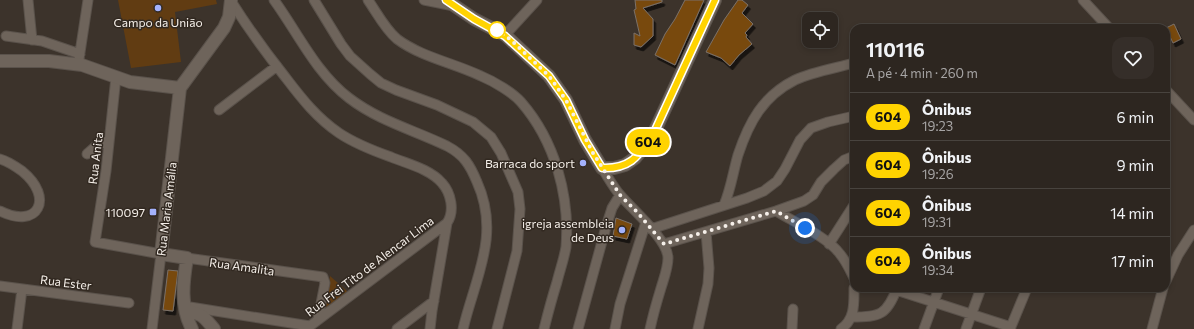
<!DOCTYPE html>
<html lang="pt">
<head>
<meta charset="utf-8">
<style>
	body { margin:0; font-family:Commissioner,sans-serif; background:#352e29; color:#f1f3f6; height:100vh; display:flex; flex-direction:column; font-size:15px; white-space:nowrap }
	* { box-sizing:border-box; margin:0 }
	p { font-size:13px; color:#a7a5a5 }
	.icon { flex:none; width:22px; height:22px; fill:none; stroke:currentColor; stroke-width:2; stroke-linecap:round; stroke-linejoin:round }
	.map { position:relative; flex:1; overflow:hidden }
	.details { position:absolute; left:850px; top:24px; width:320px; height:268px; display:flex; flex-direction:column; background:#2d2620; border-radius:12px; box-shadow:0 2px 6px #0003,0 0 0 1px #48433e }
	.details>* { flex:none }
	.badge { padding:0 8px; border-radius:13px; font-size:14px; line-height:26px }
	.buttons { position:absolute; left:802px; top:12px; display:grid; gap:8px }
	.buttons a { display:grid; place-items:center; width:36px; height:36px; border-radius:8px; background:#2d2620; box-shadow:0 2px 6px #0003,0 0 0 1px #48433e; font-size:20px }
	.you { position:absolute; width:20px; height:20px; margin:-10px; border:3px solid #fff; border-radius:50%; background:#1a73e8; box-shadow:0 0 0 6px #1a73e833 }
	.map>.badge { position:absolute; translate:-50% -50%; box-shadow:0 0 0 2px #fff }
	.round { display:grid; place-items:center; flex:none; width:42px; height:42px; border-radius:12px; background:#352e29 }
	.summary { display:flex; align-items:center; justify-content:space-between; height:68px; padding:0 16px }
	h1 { font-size:19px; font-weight:700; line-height:30px }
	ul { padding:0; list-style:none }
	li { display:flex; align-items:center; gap:12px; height:48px; padding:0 16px; border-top:1px solid #48433e }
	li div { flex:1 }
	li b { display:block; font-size:15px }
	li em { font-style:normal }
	li .badge { min-width:44px; font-weight:700; text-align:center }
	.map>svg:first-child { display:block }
	.green { fill:#613c12 }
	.building { fill:#784910; stroke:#7b7168; filter:url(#shadow) }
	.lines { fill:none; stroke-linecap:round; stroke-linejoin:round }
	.street-casing { stroke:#5a524b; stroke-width:11 }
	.secondary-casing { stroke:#5a524b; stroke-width:14 }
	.street { stroke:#6e645b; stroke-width:9 }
	.secondary { stroke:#6e645b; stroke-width:12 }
	.line-casing { stroke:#fff; stroke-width:9 }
	.line { stroke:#ffd300; stroke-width:6 }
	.walk { stroke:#f5efe9; stroke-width:4; stroke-dasharray:0 7.2 }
	.poi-dot { fill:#a4b2fc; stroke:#322921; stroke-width:1.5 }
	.stop-dot { fill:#fff; stroke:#ffd300; stroke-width:2 }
	.labels { text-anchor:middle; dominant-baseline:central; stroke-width:3; stroke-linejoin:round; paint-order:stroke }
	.poi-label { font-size:12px; fill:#f5efe9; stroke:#322921; text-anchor:end }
	.street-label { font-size:12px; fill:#f5efe9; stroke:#322921 }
</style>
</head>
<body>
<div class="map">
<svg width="1194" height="329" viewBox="0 0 1194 329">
	<defs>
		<filter id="shadow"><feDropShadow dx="2.5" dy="4" stdDeviation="0" flood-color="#0009"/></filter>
	</defs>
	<rect width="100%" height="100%" fill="#3c332b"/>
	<path class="green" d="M118,0H216L217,4L175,12L181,62L131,68Z
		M330,276L348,292L324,310Z"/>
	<path class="building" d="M635,0H662V2L643,8L653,19V36L641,47L634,45V33L640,36L634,10L636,9Z
		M685,0H704L675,65L655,55L665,34L675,19Z
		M738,0H742L748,5L742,13L753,24L745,33L747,35L746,37L752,44L739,55L730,66L721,58L706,52L724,20Z
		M1174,24L1181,39L1173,43L1166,28Z
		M616,218L632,224L627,239L613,236Z
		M168,270L178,271L173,311L163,310Z"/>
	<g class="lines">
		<g class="street-casing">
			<path id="street" d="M28,0L32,40
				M274,0C298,33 316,73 349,98C379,121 414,130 447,146C464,155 470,165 477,182C501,235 475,278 463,329
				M314,0L341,44L350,56L370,74L381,83L396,90L437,105L473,122L491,137L501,153L518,192L520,209L517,251L497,329
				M368,0C377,13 385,29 397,39C421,57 454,63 481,76C493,81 512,92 521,102C555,141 570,196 566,247C564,259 560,270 557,282C552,298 548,313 544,329
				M424,0L454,6
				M1083,0L1109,28
				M231,1C248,28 266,53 286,78C302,99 317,118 339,133C354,143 374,151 391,157C408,164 430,169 442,183C451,193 455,211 447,223L432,311L430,329
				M505,35L537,0
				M6,36L42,41L80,54
				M79,59L88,0
				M116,77L106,171L95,242L161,254L152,329
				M1166,90L1194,120
				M219,110L277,66
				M87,154L95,147L109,140
				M0,159C8,161 15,166 22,171C55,198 38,230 0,211
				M602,168C608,177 613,187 621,196C633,210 668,240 668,258C668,268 664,278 661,288C657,301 653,315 650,329
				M724,205C731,189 733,172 738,155C749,122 763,96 795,80C812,72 836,68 854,63
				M776,211C794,222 829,238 840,254C846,261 850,270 854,278
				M651,229L747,198L764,191L777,181L785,169L800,140L811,128L828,122L854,116
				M664,244L776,211L804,201L813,195L821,182L834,169L844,160L854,156
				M829,244L854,205
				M187,258L323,277L325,283L318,319
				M1166,281L1178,255L1194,230
				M0,286L129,303
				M896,290L1011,327
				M190,307L310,326
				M852,317C880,317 887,315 897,288
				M17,329L22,289
				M306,329L447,223
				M397,329L434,301
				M578,329L606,227L612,208L620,195
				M615,329L620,304L646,222
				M698,329L708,284L709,268L706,232
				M792,329L793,309
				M841,329C855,319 854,304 854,288
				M924,329L939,288
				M966,329L981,288
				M1010,329L1027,288
				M1152,329L1163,288"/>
		</g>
		<g class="secondary-casing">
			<path id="secondary" d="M446,0L474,19L505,35L549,76L566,100L585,140L602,168H614L625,165L635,158L652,137L715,0
				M0,61H49L82,65L130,82L180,88
				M186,311C203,314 203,316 214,329
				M192,329C180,307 183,282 187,258L161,254L180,88L224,28L229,17L231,0"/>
		</g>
		<use href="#street" class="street"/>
		<use href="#secondary" class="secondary"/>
	</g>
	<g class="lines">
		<g class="line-casing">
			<path id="line" d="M446,0L474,19L505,36L549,76L566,100L585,140L602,168C629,169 637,158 652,137L715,0"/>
		</g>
		<use href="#line" class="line"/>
		<path class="walk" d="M497,30L511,40L549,76L566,100L593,153L620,195L638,213L664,244L776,211L805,228"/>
	</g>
	<g class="poi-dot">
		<circle cx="158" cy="8" r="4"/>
		<circle cx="583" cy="163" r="4"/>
		<rect x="149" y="208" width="8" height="8" rx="2"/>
		<circle cx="622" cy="230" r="4"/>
	</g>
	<circle class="stop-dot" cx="497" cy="30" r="8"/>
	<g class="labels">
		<g class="poi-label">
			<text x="158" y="22" text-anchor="middle">Campo da União</text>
			<text x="575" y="163">Barraca do sport</text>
			<text x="145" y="212">110097</text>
			<text x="614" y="223">igreja assembleia<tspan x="614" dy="14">de Deus</tspan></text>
		</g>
		<g class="street-label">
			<text transform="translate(95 158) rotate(-83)">Rua Anita</text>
			<text transform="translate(166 209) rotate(-83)">Rua Maria Amália</text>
			<text transform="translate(242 266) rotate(8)">Rua Amalita</text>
			<text transform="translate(369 266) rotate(-37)">Rua Frei Tito de Alencar Lima</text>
			<text transform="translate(66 282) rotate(7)">Rua Ester</text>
		</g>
	</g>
</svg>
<div class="buttons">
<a><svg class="icon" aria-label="locate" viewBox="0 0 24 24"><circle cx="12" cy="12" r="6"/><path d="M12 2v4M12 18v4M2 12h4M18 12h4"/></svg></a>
</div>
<div class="you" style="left:805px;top:228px"></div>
<b class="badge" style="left:648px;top:142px;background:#ffd300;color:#111">604</b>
<section class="details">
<div class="summary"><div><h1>110116</h1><p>A pé · 4 min · 260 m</p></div><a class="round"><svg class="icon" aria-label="heart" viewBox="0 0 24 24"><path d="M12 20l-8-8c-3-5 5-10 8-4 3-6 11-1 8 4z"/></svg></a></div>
<ul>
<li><span class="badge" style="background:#ffd300;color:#111">604</span><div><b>Ônibus</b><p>19:23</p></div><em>6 min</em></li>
<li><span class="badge" style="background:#ffd300;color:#111">604</span><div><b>Ônibus</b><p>19:26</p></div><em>9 min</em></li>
<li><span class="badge" style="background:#ffd300;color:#111">604</span><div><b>Ônibus</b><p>19:31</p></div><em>14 min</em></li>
<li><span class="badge" style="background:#ffd300;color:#111">604</span><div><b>Ônibus</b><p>19:34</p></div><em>17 min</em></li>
</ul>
</section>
</div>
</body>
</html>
